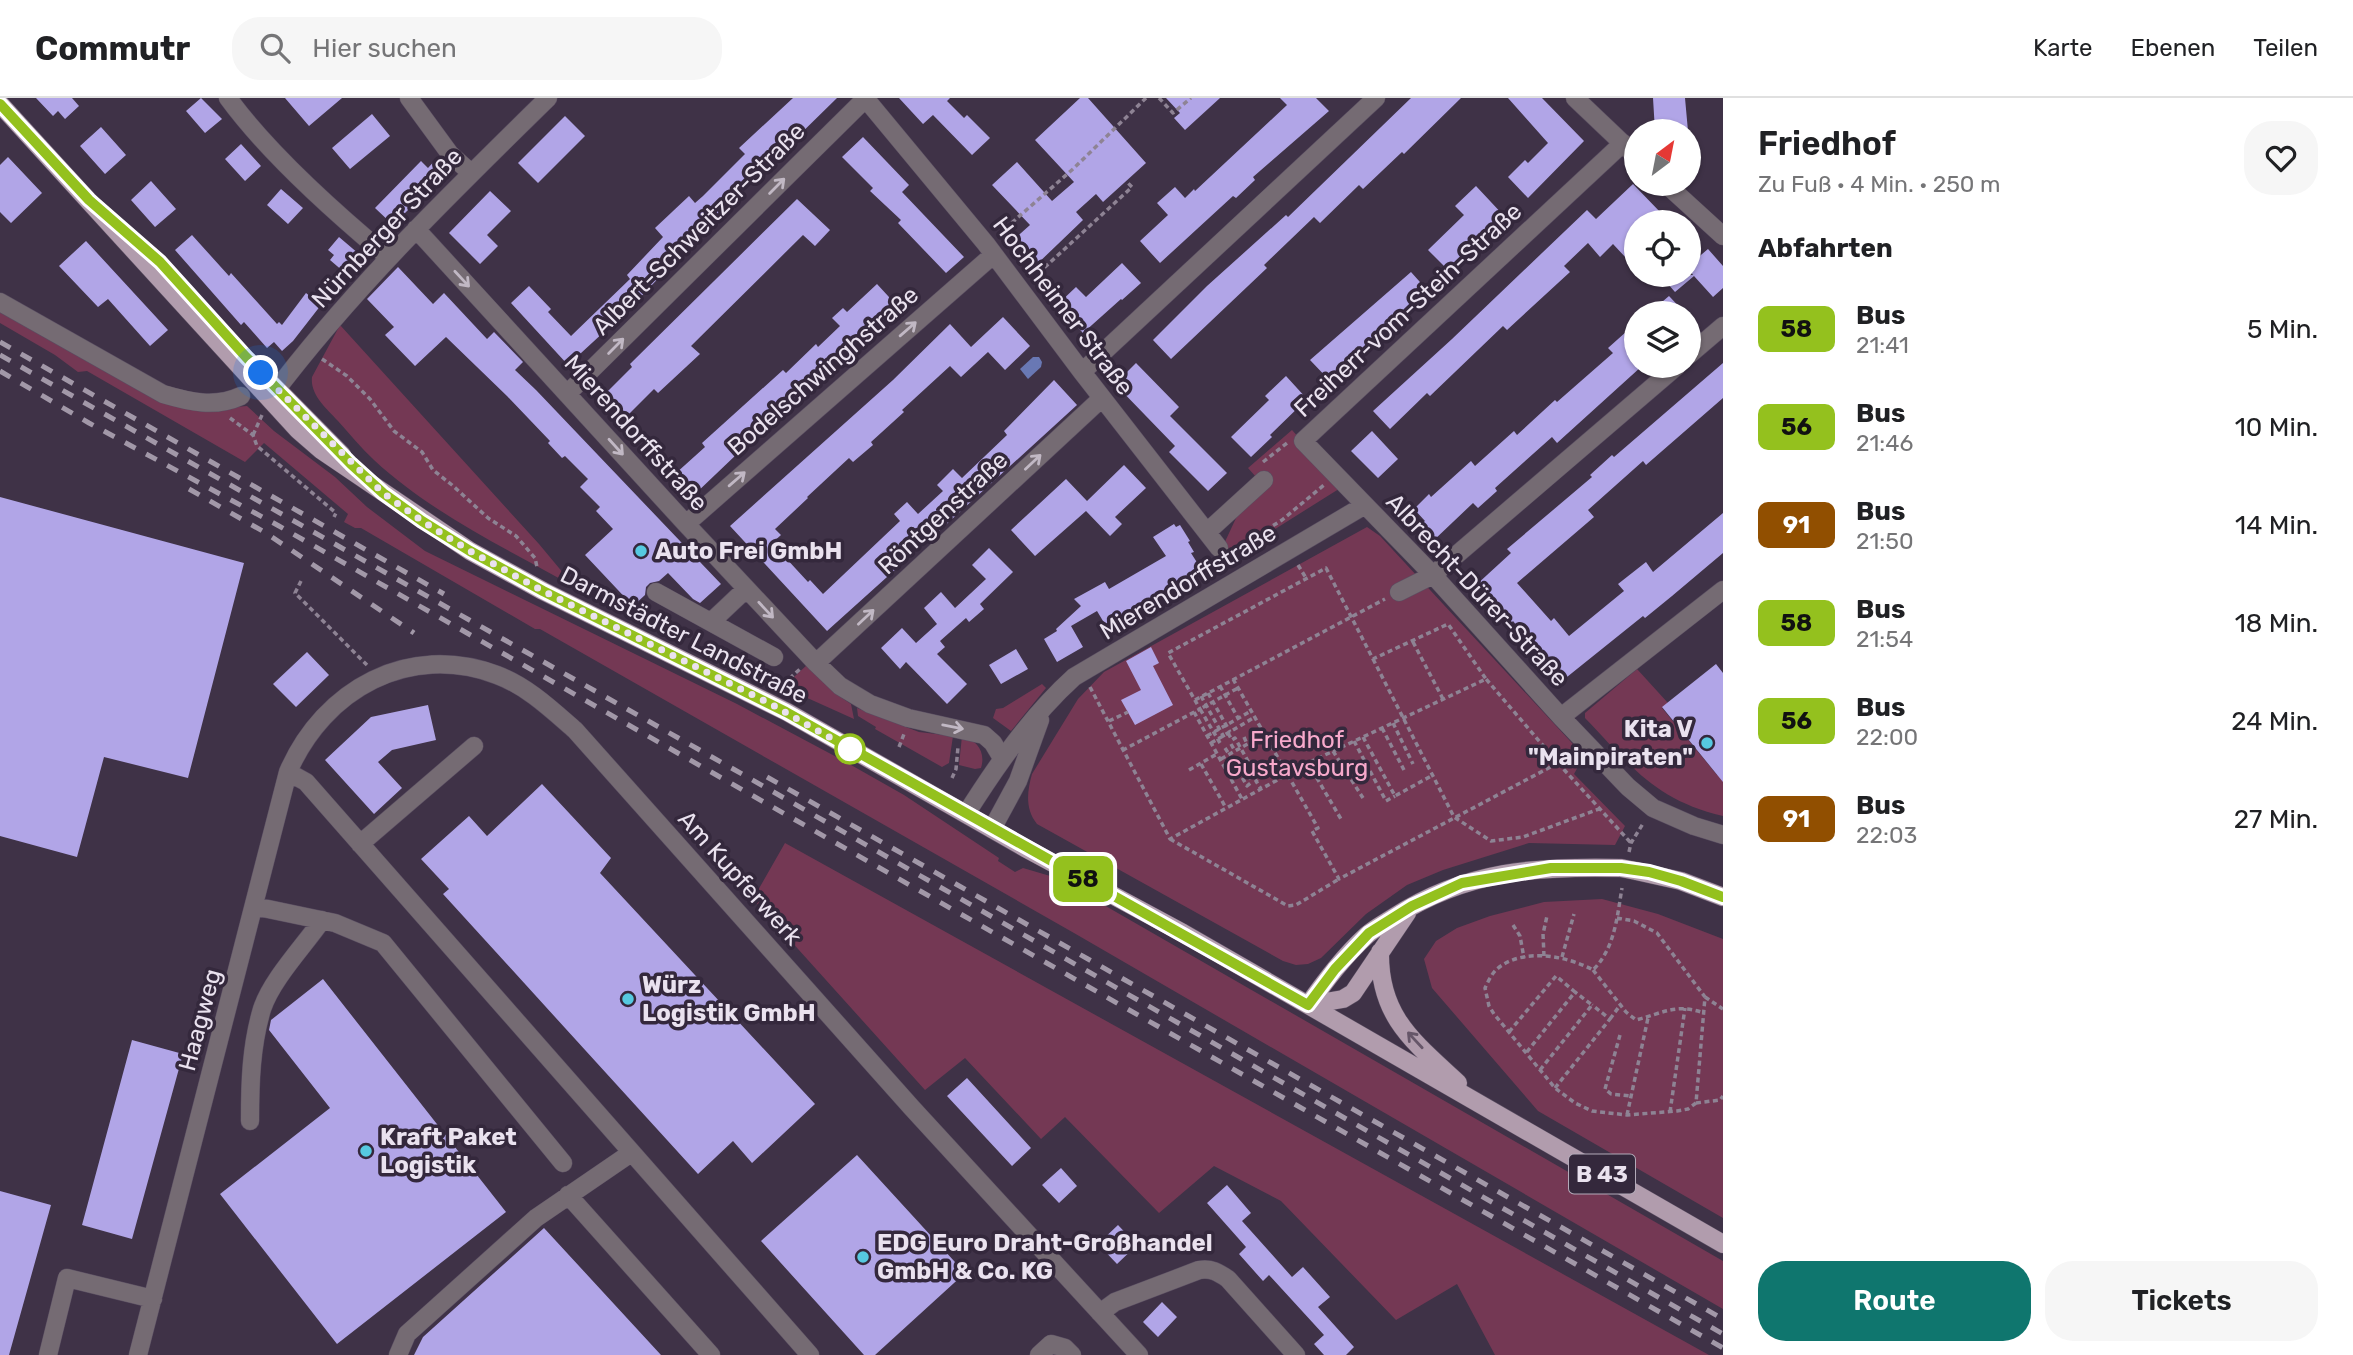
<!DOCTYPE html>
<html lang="de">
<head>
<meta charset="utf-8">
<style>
	body { margin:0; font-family:Rubik,sans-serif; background:#f6f6f6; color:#202124; height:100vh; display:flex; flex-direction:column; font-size:26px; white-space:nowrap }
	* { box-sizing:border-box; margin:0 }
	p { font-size:23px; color:#757577 }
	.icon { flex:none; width:38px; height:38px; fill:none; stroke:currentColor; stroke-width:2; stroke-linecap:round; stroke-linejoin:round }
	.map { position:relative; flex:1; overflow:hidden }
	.panel { display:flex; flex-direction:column; background:#fff; width:630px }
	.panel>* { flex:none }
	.badge { padding:0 14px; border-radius:10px; font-size:24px; line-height:46px }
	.needle { width:46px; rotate:32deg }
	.controls { position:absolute; left:1624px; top:21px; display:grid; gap:14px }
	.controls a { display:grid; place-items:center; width:77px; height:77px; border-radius:50%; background:#fff; box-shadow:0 2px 5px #0004; font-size:35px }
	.you { position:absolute; width:35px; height:35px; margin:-18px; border:5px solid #fff; border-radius:50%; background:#1a73e8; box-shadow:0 0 0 10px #1a73e833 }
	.map>.badge { position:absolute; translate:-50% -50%; box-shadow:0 0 0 4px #fff }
	h2 { padding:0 35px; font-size:26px; line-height:63px }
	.round { display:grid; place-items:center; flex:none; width:74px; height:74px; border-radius:28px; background:#f6f6f6 }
	.head { display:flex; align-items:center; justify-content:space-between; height:119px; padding:0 35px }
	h1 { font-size:33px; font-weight:600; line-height:52px }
	.cta { display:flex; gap:14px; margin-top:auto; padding:14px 35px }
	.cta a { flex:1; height:80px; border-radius:28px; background:#0f766e; color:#fff; font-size:28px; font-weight:600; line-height:80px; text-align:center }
	.cta a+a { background:#f6f6f6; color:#202124 }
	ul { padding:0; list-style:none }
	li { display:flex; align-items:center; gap:21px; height:98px; padding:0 35px }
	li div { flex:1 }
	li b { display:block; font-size:26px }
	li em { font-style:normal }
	li .badge { min-width:77px; font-weight:700; text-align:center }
	header { display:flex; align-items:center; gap:42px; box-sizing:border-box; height:98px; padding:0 35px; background:#fff; border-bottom:2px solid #e0e0e0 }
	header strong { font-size:33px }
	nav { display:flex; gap:38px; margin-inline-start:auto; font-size:24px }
	.search { width:490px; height:63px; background:#f6f6f6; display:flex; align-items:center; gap:18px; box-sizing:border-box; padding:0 24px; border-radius:28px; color:#757577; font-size:26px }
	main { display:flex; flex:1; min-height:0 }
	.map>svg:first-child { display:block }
	.green { fill:#743854 }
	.water { fill:#6978b4 }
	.building { fill:#b1a5e7 }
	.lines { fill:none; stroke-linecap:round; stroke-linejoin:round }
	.minor-casing { stroke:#5a4e62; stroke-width:19 }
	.major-casing { stroke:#5a4e62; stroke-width:19 }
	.path { stroke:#8e8394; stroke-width:3.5; stroke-dasharray:5 3.5; stroke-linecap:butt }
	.minor { stroke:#756b73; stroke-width:18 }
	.major { stroke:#b19cad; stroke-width:18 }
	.rail { stroke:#a298a8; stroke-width:5; stroke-dasharray:12 12; stroke-linecap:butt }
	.major-bridge-casing { stroke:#5a4e62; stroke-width:19; stroke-linecap:butt }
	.major-bridge { stroke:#b19cad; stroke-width:18 }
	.oneway { stroke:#c1b8c4 }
	.oneway2 { stroke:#665669 }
	.line-casing { stroke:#fff; stroke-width:16 }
	.line { stroke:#94c11e; stroke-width:10 }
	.walk { stroke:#eae2ef; stroke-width:7; stroke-dasharray:0 12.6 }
	.poi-dot { fill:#56c9e0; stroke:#34283c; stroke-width:2.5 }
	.stop-dot { fill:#fff; stroke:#94c11e; stroke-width:3.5 }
	.labels { text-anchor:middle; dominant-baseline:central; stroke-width:7; stroke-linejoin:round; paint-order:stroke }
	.shield { fill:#34283c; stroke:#b3aab9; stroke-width:2 }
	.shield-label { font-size:23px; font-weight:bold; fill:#eae2ef }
	.street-label { font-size:24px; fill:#eae2ef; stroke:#34283c }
	.poi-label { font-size:24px; font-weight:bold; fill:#eae2ef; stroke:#34283c; text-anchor:start }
	.park-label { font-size:24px; fill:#f7a9cb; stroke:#34283c }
</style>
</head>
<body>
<header>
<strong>Commutr</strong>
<div class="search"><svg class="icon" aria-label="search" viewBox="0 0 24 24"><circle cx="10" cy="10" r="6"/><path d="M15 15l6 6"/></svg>Hier suchen</div>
<nav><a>Karte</a><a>Ebenen</a><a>Teilen</a></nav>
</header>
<main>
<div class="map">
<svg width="1723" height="1257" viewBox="0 0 1723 1257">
	<rect width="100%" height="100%" fill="#3f3247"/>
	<path class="green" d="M0,214L149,295L235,309L247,308L274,333L335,379L367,409L425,453L737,606L844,663L904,697L999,760L998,763L1015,774L1023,770L1057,780L1723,1163V1211L1074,835L540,531H535L361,430H355L344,424L348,416L264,345L245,364L87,273L78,274L55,257L0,225Z
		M340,227L539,446L564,476V483C499,447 429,413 374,362C361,350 350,336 338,323C326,310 310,297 312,279Z
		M1292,332L1342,389L1229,460L1223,448L1237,418L1264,388L1248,370Z
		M1367,429L1380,438L1584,658L1574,676L1625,728L1615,747L1529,745L1443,772L1407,787L1366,816L1321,860L1308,866L1296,867L1283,863L1037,726C1025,711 1027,694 1032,676L1078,601L1104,574Z
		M807,567L836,596L851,606L854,621L783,589Z
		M1637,571L1668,605L1662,610L1717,677L1723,673V718C1655,702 1631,668 1585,620V615Z
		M1042,586L1046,590L1011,633L993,620L996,611L1003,610Z
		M857,610L919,634L953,638L949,665L942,669L875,631L876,629L858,618Z
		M962,638C977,642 986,654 981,670L975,671L959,667Z
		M785,745L1709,1257H1495L1457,1186L1396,1222L1281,1103L1214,1068L1159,1115L1065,1019L1041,1041L965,960L925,992L753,801Z
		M1602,801L1658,816L1723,841V1120L1538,1013L1432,890L1424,861L1436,843L1457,830L1490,818L1544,804Z"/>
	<path class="water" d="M1033,259H1039L1042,264L1041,269L1028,281L1020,271Z"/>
	<path class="building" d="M36,0H72L79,8L65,21L58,13L53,18Z
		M201,0L222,21L205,35L186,13Z
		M285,0H342L309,28Z
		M793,0H837L731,104L630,210L568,267L511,205L529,188L551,211L548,214L571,238L630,181L627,177L663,139L655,130L689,98L695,105L703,98L745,56L739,50Z
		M899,0H950L947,3L964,20L967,17L990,40L972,57L933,17L923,26Z
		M1080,0H1088L1146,65L1103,104L1096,96L1076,114L1083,122L1033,170L1010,145L1030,127L992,87L1017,64L1052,103L1074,84L1035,42Z
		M1166,0H1220L1185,32L1174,20L1180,15Z
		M1280,0H1316L1329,13L1253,79L1255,82L1236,100L1233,98L1160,165L1140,143L1168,117L1157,105L1175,89L1185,100L1194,91L1195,93L1287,7Z
		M1411,0H1461L1404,56L1402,54L1363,91L1359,87L1320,125L1314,119L1264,167L1267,170L1171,261L1153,242L1207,188L1286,117L1288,119Z
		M1508,0H1542L1584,43L1528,100L1508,79L1525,62L1528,65L1548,45Z
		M1653,0H1685L1688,33H1655Z
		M372,16L390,38L350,71L332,50Z
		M565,18L585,38L538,85L518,65Z
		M101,29L126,57L105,76L80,48Z
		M863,39L909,87L902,94L964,159L946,175L898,125L901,122L870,93L873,90L842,59Z
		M241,46L261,68L245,83L225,61Z
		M8,59L42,95L11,125L0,114V67Z
		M438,59L449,71V76H444L393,127L375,110L421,63L428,70Z
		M151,83L176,111L155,129L131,102Z
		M1633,86L1662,116L1653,124H1636V152L1627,161L1613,146L1600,159L1588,145L1564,168L1570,174L1507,232L1503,228L1430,298L1427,295L1390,331L1373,313L1452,241L1587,112L1596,121Z
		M1476,88L1505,119L1470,152L1472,154L1451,175L1428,152L1464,117L1455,108Z
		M281,91L303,110L288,126L267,107Z
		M490,93L511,113L487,137L498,148L480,166L449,135Z
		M797,101L830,132L815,148L803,137L691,248L700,256L658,295L654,291L626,319L604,297L632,269L630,266Z
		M192,137L229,178L231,175L277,226L279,224L282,227L306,195L321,207L293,243L282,253L274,244L267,250L244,224L241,227L175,152Z
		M339,139L359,156L344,174L330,162L334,157L328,152Z
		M86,143L168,232L150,248L108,201L98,209L59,168Z
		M1708,151L1723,168V190L1713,199L1694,178L1675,194L1660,177H1693L1689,171V167Z
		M1122,165L1141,185L1122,202L1121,201L1083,235L1057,207L1076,189L1086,199Z
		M398,169L433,206L444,195L487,241L494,234L523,264L515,272L536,292L721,486L700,505L693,501L668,475L659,483L650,485L646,489L645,497L633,508L585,457L613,431L596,413L600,409L580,389L588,381L565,358L562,360L548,345L550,343L507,298L446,239L415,268L385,237L394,229L367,201Z
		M1411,174L1428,193L1331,284L1310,262Z
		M877,186L900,211L883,227L880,224L821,284L819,282L761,337L759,335L694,397L675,376L705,349L702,345L783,272L786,275L816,246L818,249L840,228L832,220L843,210L847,214Z
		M1669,198L1685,215H1649Z
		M1003,219L1030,248L1005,272L988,254L961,279L950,268L902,312L904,314L871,344L873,347L853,364L849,360L807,399L808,400L775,431L781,437L772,445L808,484L810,482L823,496L900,423L894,416L907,404L918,416L943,393L937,387L953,371L962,380L1007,337L1004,333L1054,282L1077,307L929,442L921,434L900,453L907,461L827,533L730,428L893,282L950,226L971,249Z
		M1636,225V268H1642L1557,345L1552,339L1495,390L1497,393L1478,410L1473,405L1433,443L1419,428L1425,423L1414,411L1429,396L1431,399L1471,363L1475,368L1514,333L1517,337L1555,302L1557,304L1613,255L1608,250Z
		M1136,265L1179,309L1170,318L1227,375L1208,393L1169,354L1175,348L1115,286Z
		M1723,265V300L1646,367L1643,363L1588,412L1594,419L1517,485L1551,523L1554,520L1569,538L1624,493L1618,486L1646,464L1653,474L1723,415V455L1672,498L1645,520L1643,518L1562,583L1513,523L1510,526L1475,488L1511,455L1507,451L1592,379L1590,377L1612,357L1614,359Z
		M1286,278L1307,301L1270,337L1272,339L1251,359L1231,339L1269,302L1265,298Z
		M1372,333L1398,361L1378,380L1351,353Z
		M1124,367L1146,390L1115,419L1122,426L1110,438L1086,413L1035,458L1011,432L1066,381L1087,403Z
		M0,399L244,465L188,680L104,659L77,759L0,738Z
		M1174,426L1176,429L1180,427L1190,443L1188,444L1194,454L1191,455L1203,474L1106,528L1097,513L1071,528L1083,549L1057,564L1044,541L1057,533L1056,531L1081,508L1074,501L1105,484L1109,491L1166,458L1153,439Z
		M989,450L1013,474L980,506L984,511L969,524L966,520L940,543L945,549L937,556L967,586L947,606L906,564L900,571L881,550L902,530L916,545L937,526L924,510L941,494L955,510L986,481L972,467Z
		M1151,549L1159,565L1153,568L1173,607L1135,627L1121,602L1141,592L1126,563Z
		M1016,551L1028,571L1001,586L989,567Z
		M307,554L329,577L296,609L273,586Z
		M1716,566L1723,575V684L1662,609Z
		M428,607L436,642L392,652L378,664L402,690L374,716L325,662L371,619Z
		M542,686L611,760L600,775L815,1006L752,1065L733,1043L698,1076L443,796L449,791L421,761L469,718L487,738Z
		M323,881L506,1114L337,1246L220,1096L330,1010L269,932L271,922Z
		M132,942L183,956L132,1141L82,1127Z
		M967,980L1031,1050L1012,1068L947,998Z
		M857,1057L965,1175L875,1257H864L761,1143Z
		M1061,1070L1077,1088L1059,1105L1042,1087Z
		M1227,1087L1251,1115L1242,1123L1292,1179L1303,1169L1330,1199L1318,1209L1354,1249L1346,1257H1324L1314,1246L1324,1237L1269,1177L1263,1183L1239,1156L1246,1149L1207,1105Z
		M0,1093L51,1107L9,1257H0Z
		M1118,1127L1137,1147L1117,1166L1098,1146Z
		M544,1130L661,1257H414L423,1239Z
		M1162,1204L1177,1219L1158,1239L1143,1224Z"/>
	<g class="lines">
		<g class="minor-casing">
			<path id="minor" d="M228,0C269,56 334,114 388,159
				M409,0L450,56L471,75
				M865,0L986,146L1082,274L1219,450
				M1575,0L1636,58
				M1623,45L1303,343L1433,477L1561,619L1628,689L1653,710L1694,728L1723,737
				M1666,86L1723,138
				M416,131L686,426L816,565L840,588L870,606L908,620L984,637L993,645L1002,660
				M0,204L163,296C190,304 215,310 241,298
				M1689,257L1723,228
				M1082,274L1376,0
				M567,296L866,0
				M270,300C352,191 450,96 548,0
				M686,426L993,157
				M1207,434L1264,382
				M656,494L774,559
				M1399,494L1433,477L1677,268
				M711,524L746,491
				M816,565L1102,300
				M1561,619L1723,492
				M288,674L306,684L810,1257
				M966,716C997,667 1031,618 1074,579L1365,407
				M992,731L1018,683L1040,622
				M360,746L474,648
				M254,808L335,825L383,845L563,1065
				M250,1023C250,985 251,948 262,911C272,881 304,848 322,822
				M568,1097L711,1257
				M1100,1215L1115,1204L1199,1172C1211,1170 1218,1174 1228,1181L1296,1257
				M48,1257L67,1180L153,1201
				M138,1257L288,674C324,591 409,544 497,577C527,588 552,612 575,632L912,1010L1139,1257
				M398,1257L407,1236L536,1120L631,1055
				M1039,1257L1051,1246L1065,1250L1072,1257"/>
		</g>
		<g class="major-casing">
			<path id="major" d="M0,6L298,332L321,352L470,453L543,493L787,614L1025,750L1183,835L1723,1146
				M266,280L342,357
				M1636,773L1681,783L1723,799
				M1380,854C1379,919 1414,944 1458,985
				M1308,907C1326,882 1344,858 1367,837C1375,830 1385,825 1394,819C1467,772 1537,768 1621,770
				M1308,907L1343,901L1353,895L1407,815"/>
		</g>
		<path class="path" d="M1159,0L1173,15L1191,0
			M999,136L1073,71L1146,0
			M1032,181L1132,89L1126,83
			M322,261L347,278L370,301L394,333L422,354L433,372L452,387L488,420L516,438L535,460L537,469
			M230,320L253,337L257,348L336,415L334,419
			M253,337L262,317
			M1263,364L1287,345
			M1237,450L1282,422L1324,387
			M1298,467L1306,480
			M301,483L295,495L367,567
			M1413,544L1443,601
			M1373,561L1454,719L1491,743L1523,739L1599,711
			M1233,581L1318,730L1312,733L1339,781L1558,665L1486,581
			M1220,588L1238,620
			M1090,589L1168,737L1170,741L1312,663L1486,581L1448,526L1373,561L1326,470L1168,555L1200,611L1123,652
			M777,592L800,571
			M1208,595L1230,634
			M1201,598L1225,641
			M1195,602L1385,501
			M1194,614L1242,701
			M1109,623L1128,614
			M1393,625L1413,666
			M1382,630L1404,672
			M1228,635L1232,642L1235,640L1258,681L1256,683L1261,691
			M1207,638L1251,613
			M1244,639L1247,646
			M1363,639L1395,698L1433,677
			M1354,643L1386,703L1395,698
			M1211,645L1255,619
			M1220,645L1200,611L1238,590
			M1231,646L1235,653
			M899,649L904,636
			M1225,650L1229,656
			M1333,653L1363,700
			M1221,661L1265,636
			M1240,662L1252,684
			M1234,665L1247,688L1252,684
			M1308,665L1341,721
			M1558,665L1631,745
			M1201,666L1226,710
			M1189,672L1217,656
			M952,680L956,671L958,649
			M1170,741L1288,808L1296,807L1339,781
			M1629,754L1631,745L1644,724
			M1617,820L1634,823L1657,835L1705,899L1696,1005L1688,1011L1677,1013L1627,1017L1592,1013L1575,1005L1555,990L1494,916L1489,908L1485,890C1488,884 1492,875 1497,871C1522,849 1568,858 1593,872C1615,850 1617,819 1622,790
			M1513,827L1520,838L1524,860
			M1544,858L1543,836L1547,818
			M1562,859L1574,816
			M1593,872L1626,914L1636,922C1663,915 1676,905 1704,915
			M1705,899L1723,911
			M1610,921L1621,906
			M1509,934L1556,878L1575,894L1526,955
			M1620,937L1605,991L1611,996L1631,998
			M1540,972L1592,907L1575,894
			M1555,990L1610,921L1592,907
			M1696,1005L1720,1002L1723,998
			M1670,1014L1685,910
			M1627,1017L1648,920"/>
		<use href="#minor" class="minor"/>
		<use href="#major" class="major"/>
		<path class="rail" d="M0,244L444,496
			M0,257L735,672L1723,1236
			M0,273L89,325L279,428L1723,1250
			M189,391L266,435L414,535
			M767,679L1723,1221"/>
		<g class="major-bridge-casing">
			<path id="major-bridge" d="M1621,770L1636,773"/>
		</g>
		<use href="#major-bridge" class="major-bridge"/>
	</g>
	<defs><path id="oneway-shaft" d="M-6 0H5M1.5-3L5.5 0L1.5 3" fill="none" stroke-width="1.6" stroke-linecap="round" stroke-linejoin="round" transform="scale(1.75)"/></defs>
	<g class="oneway">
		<use href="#oneway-shaft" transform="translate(777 88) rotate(-45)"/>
		<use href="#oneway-shaft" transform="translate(462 181) rotate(47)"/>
		<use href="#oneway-shaft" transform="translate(908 231) rotate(-41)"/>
		<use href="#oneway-shaft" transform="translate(616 248) rotate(-45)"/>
		<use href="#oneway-shaft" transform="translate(616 349) rotate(48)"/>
		<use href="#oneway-shaft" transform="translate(1033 364) rotate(-43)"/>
		<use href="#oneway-shaft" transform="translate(737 381) rotate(-41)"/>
		<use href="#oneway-shaft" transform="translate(766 512) rotate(47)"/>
		<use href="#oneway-shaft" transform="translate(866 519) rotate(-43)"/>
		<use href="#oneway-shaft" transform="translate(953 629) rotate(11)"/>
	</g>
	<use class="oneway2" href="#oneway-shaft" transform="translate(1415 942) rotate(-133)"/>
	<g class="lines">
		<g class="line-casing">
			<path id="line" d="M0,6L89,102L160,164L246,259L351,366L383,395L422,423L470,453L543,493L786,614L1308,907L1335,871L1369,835L1412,808L1462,785L1551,770H1621L1649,774L1681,783L1723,799"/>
		</g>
		<use href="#line" class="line"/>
		<path class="walk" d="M261,275L383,395L422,423L470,453L543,493L769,605L852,652L850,651"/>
	</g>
	<g class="poi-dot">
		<circle cx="641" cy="453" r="7"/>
		<circle cx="1707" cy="645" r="7"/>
		<circle cx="628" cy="901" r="7"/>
		<circle cx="366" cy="1053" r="7"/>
		<circle cx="863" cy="1159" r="7"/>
	</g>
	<circle class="stop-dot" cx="850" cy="651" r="14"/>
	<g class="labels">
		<rect class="shield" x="1569" y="1056.5" width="66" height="39" rx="5"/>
		<g class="shield-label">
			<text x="1602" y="1076">B 43</text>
		</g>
		<g class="street-label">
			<text transform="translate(387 130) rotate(-47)">Nürnberger Straße</text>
			<text transform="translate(699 131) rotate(-45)">Albert-Schweitzer-Straße</text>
			<text transform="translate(1063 208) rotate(53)">Hochheimer Straße</text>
			<text transform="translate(1408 212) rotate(-43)">Freiherr-vom-Stein-Straße</text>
			<text transform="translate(823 273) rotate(-41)">Bodelschwinghstraße</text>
			<text transform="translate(636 335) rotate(48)">Mierendorffstraße</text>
			<text transform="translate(943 415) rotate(-43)">Röntgenstraße</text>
			<text transform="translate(1188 484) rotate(-31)">Mierendorffstraße</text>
			<text transform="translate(1477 492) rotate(47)">Albrecht-Dürer-Straße</text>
			<text transform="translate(684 537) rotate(27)">Darmstädter Landstraße</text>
			<text transform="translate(740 780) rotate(48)">Am Kupferwerk</text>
			<text transform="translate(200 922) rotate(-75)">Haagweg</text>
		</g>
		<g class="poi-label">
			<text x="655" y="453">Auto Frei GmbH</text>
			<text x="1693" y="631" text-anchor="end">Kita V<tspan x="1693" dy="28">"Mainpiraten"</tspan></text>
			<text x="642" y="887">Würz<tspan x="642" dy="28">Logistik GmbH</tspan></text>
			<text x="380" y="1039">Kraft Paket<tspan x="380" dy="28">Logistik</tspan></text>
			<text x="877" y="1145">EDG Euro Draht-Großhandel<tspan x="877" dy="28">GmbH &amp; Co. KG</tspan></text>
		</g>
		<g class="park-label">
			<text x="1297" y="642">Friedhof<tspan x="1297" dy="28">Gustavsburg</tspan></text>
		</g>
	</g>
</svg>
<div class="controls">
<a><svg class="needle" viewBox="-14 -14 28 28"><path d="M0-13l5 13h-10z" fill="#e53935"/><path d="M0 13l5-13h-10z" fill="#757577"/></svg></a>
<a><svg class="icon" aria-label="locate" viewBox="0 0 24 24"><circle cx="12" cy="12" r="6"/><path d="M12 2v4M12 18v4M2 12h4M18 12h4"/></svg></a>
<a><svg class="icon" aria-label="layers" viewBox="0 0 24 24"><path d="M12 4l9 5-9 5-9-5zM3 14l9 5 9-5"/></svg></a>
</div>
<div class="you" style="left:261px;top:275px"></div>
<b class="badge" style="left:1083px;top:781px;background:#94c11e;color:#111">58</b>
</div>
<section class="panel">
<div class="head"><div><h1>Friedhof</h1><p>Zu Fuß · 4 Min. · 250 m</p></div><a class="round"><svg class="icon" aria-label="heart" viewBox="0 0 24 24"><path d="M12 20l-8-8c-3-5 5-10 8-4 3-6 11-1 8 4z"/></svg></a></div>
<h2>Abfahrten</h2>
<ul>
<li><span class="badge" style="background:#94c11e;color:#111">58</span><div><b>Bus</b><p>21:41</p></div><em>5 Min.</em></li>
<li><span class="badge" style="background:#94c11e;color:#111">56</span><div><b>Bus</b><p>21:46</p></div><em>10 Min.</em></li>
<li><span class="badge" style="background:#914f00;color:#fff">91</span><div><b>Bus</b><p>21:50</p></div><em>14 Min.</em></li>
<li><span class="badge" style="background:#94c11e;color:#111">58</span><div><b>Bus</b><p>21:54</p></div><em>18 Min.</em></li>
<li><span class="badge" style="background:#94c11e;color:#111">56</span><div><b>Bus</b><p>22:00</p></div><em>24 Min.</em></li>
<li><span class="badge" style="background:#914f00;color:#fff">91</span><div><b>Bus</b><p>22:03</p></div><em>27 Min.</em></li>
</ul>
<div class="cta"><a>Route</a><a>Tickets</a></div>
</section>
</main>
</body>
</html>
